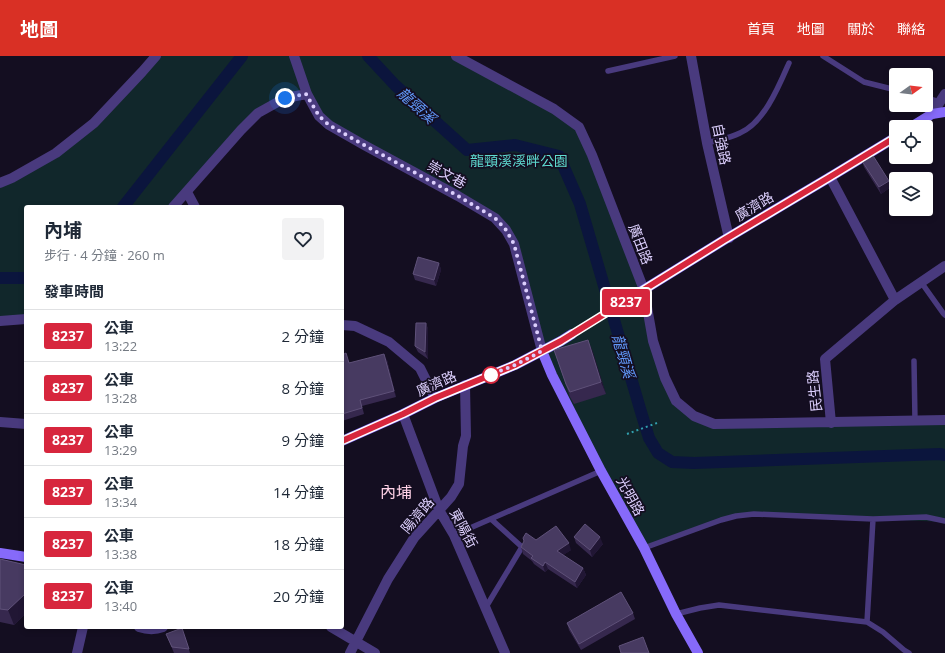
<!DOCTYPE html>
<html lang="zh-TW">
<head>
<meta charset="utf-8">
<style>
	body { margin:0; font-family:"Open Sans","Noto Sans TC",sans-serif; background:#f2f2f3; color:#1f2937; height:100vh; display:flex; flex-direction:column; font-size:15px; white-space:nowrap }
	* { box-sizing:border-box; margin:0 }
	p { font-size:13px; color:#747a83 }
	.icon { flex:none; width:22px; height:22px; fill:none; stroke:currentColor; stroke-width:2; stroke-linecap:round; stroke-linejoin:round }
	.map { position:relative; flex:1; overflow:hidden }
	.sheet { position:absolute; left:24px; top:149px; width:320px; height:424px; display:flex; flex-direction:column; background:#fff; border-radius:4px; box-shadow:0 2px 6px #0003 }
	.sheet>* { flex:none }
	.badge { padding:0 8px; border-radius:3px; font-size:14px; line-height:26px }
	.needle { width:26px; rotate:75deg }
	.controls { position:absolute; left:889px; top:12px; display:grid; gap:8px }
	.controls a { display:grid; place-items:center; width:44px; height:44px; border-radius:4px; background:#fff; box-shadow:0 2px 6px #0003; font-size:20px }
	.you { position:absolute; width:20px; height:20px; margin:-10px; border:3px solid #fff; border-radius:50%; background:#1a73e8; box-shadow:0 0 0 6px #1a73e833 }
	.map>.badge { position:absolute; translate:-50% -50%; box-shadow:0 0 0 2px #fff }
	h2 { padding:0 20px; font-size:15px; line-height:36px }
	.round { display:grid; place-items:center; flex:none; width:42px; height:42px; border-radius:4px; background:#f2f2f3 }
	.summary { display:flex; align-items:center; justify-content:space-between; height:68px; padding:0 20px }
	h1 { font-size:19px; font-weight:700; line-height:30px }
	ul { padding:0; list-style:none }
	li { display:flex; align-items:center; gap:12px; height:52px; padding:0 20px; border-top:1px solid #e0e1e3 }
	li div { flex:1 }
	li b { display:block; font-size:15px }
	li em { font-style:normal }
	li .badge { min-width:44px; font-weight:700; text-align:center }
	header { display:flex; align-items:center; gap:24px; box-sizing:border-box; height:56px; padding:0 20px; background:#d93025; color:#fff }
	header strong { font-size:19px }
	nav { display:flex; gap:22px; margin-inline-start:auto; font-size:14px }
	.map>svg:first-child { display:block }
	.green { fill:#11272b }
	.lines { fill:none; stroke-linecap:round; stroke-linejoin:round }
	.canal { stroke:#0b153d; stroke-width:12 }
	.path { stroke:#32a1af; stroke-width:2; stroke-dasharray:2 3; stroke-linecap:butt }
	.service { stroke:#493a7e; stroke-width:5.5 }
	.minor { stroke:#493a7e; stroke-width:10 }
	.tertiary { stroke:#493a7e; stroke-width:10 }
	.secondary { stroke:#866afa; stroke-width:10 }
	.wall { fill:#36284e }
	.shaded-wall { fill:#211634 }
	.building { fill:#473a61; stroke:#5f5179 }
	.line-casing { stroke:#fff; stroke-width:9 }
	.line { stroke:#d7263d; stroke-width:6 }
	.walk { stroke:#dccffd; stroke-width:4; stroke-dasharray:0 7.2 }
	.stop-dot { fill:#fff; stroke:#d7263d; stroke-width:2 }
	.labels { text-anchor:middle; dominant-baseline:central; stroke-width:3.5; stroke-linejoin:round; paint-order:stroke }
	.street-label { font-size:14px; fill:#dccffd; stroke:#140e21 }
	.park-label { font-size:14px; fill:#5edbd1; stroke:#140e21 }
	.water-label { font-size:15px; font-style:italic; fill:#6199fa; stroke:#140e21 }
	.quarter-label { font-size:16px; fill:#fed1e6; stroke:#140e21 }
</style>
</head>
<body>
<header>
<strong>地圖</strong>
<nav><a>首頁</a><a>地圖</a><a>關於</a><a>聯絡</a></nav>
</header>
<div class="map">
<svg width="945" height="597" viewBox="0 0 945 597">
	<rect width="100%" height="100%" fill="#140e21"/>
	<path class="green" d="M156,0H457L579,71L644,234L653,285L676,345L714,368L945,364V466L754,458L736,460L644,492L539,298L514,188L495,162L329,69L306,38L258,57L173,151H26V263L0,265V127L56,97Z"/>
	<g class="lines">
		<path class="canal" d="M368,0L395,29L467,94L515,89L559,100L580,148L641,356L649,382L658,397L672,406L694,407L940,398L945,399
			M123,151L242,0
			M0,222H26"/>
		<path class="path" d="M627,378L657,367"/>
		<path class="service" d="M823,0L864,26L896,34
			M608,15L675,0
			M926,42L940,46
			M707,87C718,84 730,82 740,77C764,67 779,30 789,7
			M921,226L943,257L945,259
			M914,305L915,365
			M454,479L601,415
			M644,492L721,464L736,460L754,458L873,463L926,461L945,465
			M486,551L522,491L491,463
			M676,558L700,552L719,549L867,566L873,463
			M867,566L883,576L904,594L909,597"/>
		<path class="minor" d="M294,0L307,38L319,60L329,69L364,89L458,140L495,162L506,174L514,188L542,295
			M456,0L554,53L579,71L592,99L644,234L653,285L665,322L676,345L694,360L714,368L945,364
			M830,121L895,244
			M0,127L12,122L56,97L94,67L142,16L156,0
			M187,136L195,151
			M173,151L241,74L258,57L285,42L307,38
			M0,265L26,263
			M342,269L355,270L389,286L420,312L435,342
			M403,358L439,454L454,479L505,597
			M0,366L26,368
			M831,367L825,303L895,244L945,210
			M139,571C148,574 155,574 163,571
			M331,571L375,597
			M350,597L388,523L414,482L451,441L459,428L463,390L466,380L465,329"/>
		<path class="tertiary" d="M691,0L707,87L729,182
			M932,58L945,38
			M77,597L83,571"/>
		<path class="secondary" d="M911,71L932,58L945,56
			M626,245L640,236L724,184L830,121L896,81
			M542,295L552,319L601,415L644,492L676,558L698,597
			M342,385L403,358L435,342L515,309L561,285L572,278
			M0,497L26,501"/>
	</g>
	<path class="wall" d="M862,105L891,131L881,138L864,111Z
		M439,207L441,214L436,230L415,224L413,218Z
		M426,267L428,273V303L418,296L415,290Z
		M588,284L606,338L574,348L570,341L554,294Z
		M342,299L350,307L387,304L396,341L362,350L364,358L342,365Z
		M574,481L603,488L592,501L576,487Z
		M536,484L571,494L563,499L583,512L586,519L577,532L548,513L545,516L534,508L532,505L523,498L521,491Z
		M0,503L26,509V557L14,569L0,566Z
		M633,557L635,563L581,594L569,574L567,567Z
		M182,572L190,597H174L166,578Z"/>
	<path class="shaded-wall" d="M889,125L891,131L881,138L879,131Z
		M439,207L441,214L436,230L434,224Z
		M426,267L428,273V303L425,296Z
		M588,284L593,296L606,338L601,326Z
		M384,298L387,304L396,341L394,335Z
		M600,481L603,488L592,501L590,494Z
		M569,487L571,494L559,502L557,495Z
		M545,506L548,513L545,516L543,510Z
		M583,512L586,519L577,532L575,526Z
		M26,537V557L14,569L8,554Z"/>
	<path class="building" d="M872,98L889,125L879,131L862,105Z
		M418,201L439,207L434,224L413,218Z
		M416,267H426L425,296L415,290Z
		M588,284L601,326L570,336L566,328L554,294Z
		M346,297L349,307L384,298L394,335L360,344L362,352L342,358V299Z
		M585,468L600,481L590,494L574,481Z
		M556,470L569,487L557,495L583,512L575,526L545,506L543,510L531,502L533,500L521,491L524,485L523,482L526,477L536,484Z
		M0,503L26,509V537L8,554L0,553Z
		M621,536L633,557L579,588L567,567Z
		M182,572L189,593L172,591L166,578Z
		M643,581L649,597H621L619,590Z"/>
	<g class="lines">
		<g class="line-casing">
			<path id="line" d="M342,385L403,358L435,342L515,309L561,285L724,184L830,121L896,81"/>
		</g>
		<use href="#line" class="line"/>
		<path class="walk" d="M285,42L306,38L319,60L329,69L364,89L458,140L495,162L506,174L514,188L542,295L515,309L490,319H491"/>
	</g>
	<circle class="stop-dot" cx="491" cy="319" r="8"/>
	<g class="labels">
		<g class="street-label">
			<text transform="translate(722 88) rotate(78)">自強路</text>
			<text transform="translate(447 118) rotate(29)">崇文巷</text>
			<text transform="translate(754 150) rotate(-31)">廣濟路</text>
			<text transform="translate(641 188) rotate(69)">廣田路</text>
			<text transform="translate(436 327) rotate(-24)">廣濟路</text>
			<text transform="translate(814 335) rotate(-96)">民生路</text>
			<text transform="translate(631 440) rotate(61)">光明路</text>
			<text transform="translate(417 459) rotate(-50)">陽濟路</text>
			<text transform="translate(464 472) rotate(62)">東陽街</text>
		</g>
		<g class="park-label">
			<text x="519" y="104">龍頸溪溪畔公園</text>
		</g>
		<g class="water-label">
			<text transform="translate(417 49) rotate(42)">龍頸溪</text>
			<text transform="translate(624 300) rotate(74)">龍頸溪</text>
		</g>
		<g class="quarter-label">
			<text x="396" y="436">內埔</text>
		</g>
	</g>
</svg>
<div class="controls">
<a><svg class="needle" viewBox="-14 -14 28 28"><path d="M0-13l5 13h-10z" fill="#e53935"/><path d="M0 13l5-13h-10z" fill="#747a83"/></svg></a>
<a><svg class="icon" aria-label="locate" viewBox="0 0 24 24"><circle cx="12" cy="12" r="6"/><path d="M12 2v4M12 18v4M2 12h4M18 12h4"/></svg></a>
<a><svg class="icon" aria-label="layers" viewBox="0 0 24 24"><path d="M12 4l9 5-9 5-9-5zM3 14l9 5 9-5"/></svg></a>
</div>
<div class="you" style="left:285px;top:42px"></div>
<b class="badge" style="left:626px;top:246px;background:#d7263d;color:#fff">8237</b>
<section class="sheet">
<div class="summary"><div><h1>內埔</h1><p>步行 · 4 分鐘 · 260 m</p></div><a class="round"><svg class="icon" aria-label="heart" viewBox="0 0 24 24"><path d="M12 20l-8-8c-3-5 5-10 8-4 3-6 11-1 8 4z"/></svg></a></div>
<h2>發車時間</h2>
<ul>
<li><span class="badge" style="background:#d7263d;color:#fff">8237</span><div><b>公車</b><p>13:22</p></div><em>2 分鐘</em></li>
<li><span class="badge" style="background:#d7263d;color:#fff">8237</span><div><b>公車</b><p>13:28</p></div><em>8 分鐘</em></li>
<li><span class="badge" style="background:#d7263d;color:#fff">8237</span><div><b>公車</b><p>13:29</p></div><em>9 分鐘</em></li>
<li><span class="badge" style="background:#d7263d;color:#fff">8237</span><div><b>公車</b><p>13:34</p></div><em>14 分鐘</em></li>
<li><span class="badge" style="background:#d7263d;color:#fff">8237</span><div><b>公車</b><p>13:38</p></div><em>18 分鐘</em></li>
<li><span class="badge" style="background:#d7263d;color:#fff">8237</span><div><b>公車</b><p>13:40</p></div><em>20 分鐘</em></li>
</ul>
</section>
</div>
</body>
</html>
